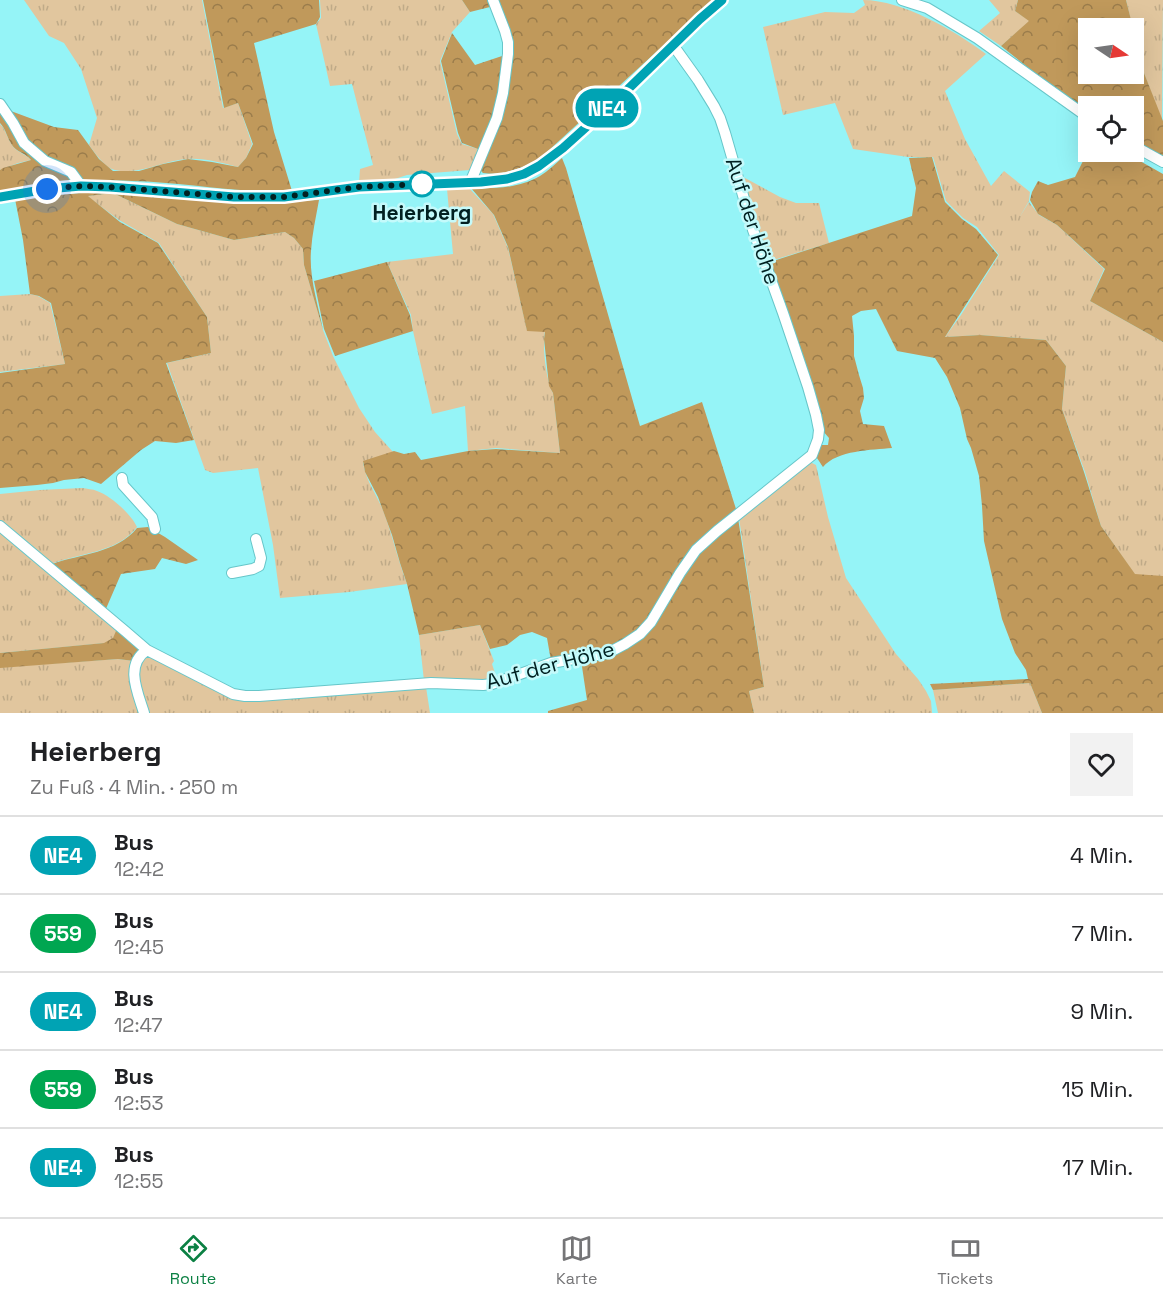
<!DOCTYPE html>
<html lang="de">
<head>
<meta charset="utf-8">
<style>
	body { margin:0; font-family:"Space Grotesk",sans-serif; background:#f2f2f2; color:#202124; height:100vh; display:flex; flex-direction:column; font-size:22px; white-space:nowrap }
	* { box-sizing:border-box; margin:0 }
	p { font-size:20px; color:#757577 }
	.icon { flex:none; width:33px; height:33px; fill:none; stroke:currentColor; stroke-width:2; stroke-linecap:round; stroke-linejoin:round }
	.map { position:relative; height:713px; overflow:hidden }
	.details { display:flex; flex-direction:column; background:#fff; flex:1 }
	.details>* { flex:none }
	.badge { padding:0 12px; border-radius:20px; font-size:21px; line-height:39px }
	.needle { width:39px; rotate:103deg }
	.controls { position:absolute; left:1078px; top:18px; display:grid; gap:12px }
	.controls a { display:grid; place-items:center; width:66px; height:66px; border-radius:0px; background:#fff; box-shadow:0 6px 24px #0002; font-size:30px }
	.you { position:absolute; width:30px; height:30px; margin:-15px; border:4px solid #fff; border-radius:50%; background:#1a73e8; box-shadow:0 0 0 9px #1a73e833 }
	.map>.badge { position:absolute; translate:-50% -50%; box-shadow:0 0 0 3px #fff }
	.round { display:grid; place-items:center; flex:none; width:63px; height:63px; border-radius:0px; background:#f2f2f2 }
	.headline { display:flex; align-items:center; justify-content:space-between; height:102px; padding:0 30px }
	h1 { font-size:28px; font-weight:700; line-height:45px }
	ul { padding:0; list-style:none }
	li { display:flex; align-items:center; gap:18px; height:78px; padding:0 30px; border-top:2px solid #e0e0e0 }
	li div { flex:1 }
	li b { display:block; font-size:22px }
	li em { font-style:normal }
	li .badge { min-width:66px; font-weight:700; text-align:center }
	.tab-bar { display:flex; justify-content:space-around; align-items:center; height:84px; border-top:2px solid #e0e0e0; background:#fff; font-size:16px; color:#757577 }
	.tab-bar a { display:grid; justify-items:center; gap:3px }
	.tab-bar .current { color:#0b8043 }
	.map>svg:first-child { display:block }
	.grass { fill:url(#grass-tufts) }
	.forest { fill:url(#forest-crowns) }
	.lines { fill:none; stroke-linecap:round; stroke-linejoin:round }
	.minor-casing { stroke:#67c6c9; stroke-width:12 }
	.minor { stroke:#fff; stroke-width:10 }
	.line-casing { stroke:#fff; stroke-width:14 }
	.line { stroke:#00a3b4; stroke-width:9 }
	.walk { stroke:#012021; stroke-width:6; stroke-dasharray:0 10.8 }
	.stop-dot { fill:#fff; stroke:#00a3b4; stroke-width:3 }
	.labels { text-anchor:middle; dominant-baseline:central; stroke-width:5; stroke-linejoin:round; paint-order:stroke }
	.stop-label { font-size:21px; font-weight:bold; fill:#012021; stroke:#c4fafb }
	.street-label { font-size:21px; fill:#012021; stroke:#c4fafb }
</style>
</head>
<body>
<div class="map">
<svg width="1163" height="713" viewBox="0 0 1163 713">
	<defs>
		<pattern id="grass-tufts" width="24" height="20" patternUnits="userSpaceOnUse" patternTransform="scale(1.5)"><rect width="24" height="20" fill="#e1c69e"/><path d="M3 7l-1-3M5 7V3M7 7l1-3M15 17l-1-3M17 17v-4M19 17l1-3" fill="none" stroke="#bfaa88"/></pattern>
		<pattern id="forest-crowns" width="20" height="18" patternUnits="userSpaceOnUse" patternTransform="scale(1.5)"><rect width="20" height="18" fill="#c0995b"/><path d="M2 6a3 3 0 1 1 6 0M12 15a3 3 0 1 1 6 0" fill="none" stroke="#9a7c4b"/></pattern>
	</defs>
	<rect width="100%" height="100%" fill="#95f4f7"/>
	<path class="grass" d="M24,0H202L223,108L238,103L252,144L246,158L238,167C222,163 204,158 188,159C164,160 138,176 115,170C105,168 95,153 89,145L97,118L81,69L64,43L49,36Z
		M320,0H462L470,12L452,32L440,61L457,134L462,144L478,149L470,170L407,175L392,180L359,183L360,169L373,165L352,84L330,86L316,24L321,18Z
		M863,0C903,0 955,31 986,54L945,91L965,139L991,186L1004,171L1030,192L1029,201L1019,218L1029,202L1039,215L1057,225L1104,269L1090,301L1163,342V577L1135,575L1101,526L1085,472L1062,409L1066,366L1046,340L980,335L945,337L961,315L999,255L977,227L963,218L946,201L933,157H908L853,149L835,103L783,115L763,27L825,12L854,13L865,5Z
		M989,0H1018L1015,11L1030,21L1001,46L979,31L1000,13Z
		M1126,0H1163L1162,121L1142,68Z
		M0,124C6,130 7,138 12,145C16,152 26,154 31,160L18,163L0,170Z
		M742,178H745L780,197L796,203H819L829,243L767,262Z
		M469,188L493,214L508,248L527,330L545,331C542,346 546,380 553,393L560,453L496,448L468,451L465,406L432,414L413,331L411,315L387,262L453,254L447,189Z
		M113,193L177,224L234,240L285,232L294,238L303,249L304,265L323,330L333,356L359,408L375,432L393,452L363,462C365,480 378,496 384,513C393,537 398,561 407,584L349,592L280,598L273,545L258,468L213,473L205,470L167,363L211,353L207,317L159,243L119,220L87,196Z
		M30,294L38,296L50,303L65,364L0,372V296Z
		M810,462L816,465L828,517L846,578L896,654L918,679L926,691L931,701L932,713H754L749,691L764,687L739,518Z
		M82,488C87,489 93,489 97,491C110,495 132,515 137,527C117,553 79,553 51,564L0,521V494L40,490Z
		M0,530L118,626L113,639L105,643L0,653Z
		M480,625L494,661L492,664L497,679L484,682L424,681L419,635Z
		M147,654L232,696L426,687L430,713H147L135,672Z
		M118,659L134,661L143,713H0V667Z
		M1030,683L1042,713H938L933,690Z"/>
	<path class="forest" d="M203,0H319L320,17L316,24L254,43L274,132L292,191C238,194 185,182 132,181C87,179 44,185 0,193V170L3,168L31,160C26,153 16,152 12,145C7,138 6,129 0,123V107L54,127L78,130L99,159L113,171H139L163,164L188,159L212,162L238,167L246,158L253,144L238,103L224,108Z
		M462,0H489L490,7L470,12Z
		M494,0H713L536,162C515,169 505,176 483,173L479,169L510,54Z
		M1018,0H1126L1133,28H1089V74H1134V32L1142,68L1163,121V157L1134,140V106H1089V113L1076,106L1001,46L1029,21L1015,11Z
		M452,33L475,65L508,54L503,92L481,155L478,149L462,143L458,133L441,61Z
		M1089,149V152H1124L1163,174V342L1090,301L1105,269L1057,225L1038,214L1030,200L1032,192L1038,181L1048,185L1075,177Z
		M932,157L945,202L962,219L976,229L998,255L945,337L980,335L1046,340L1066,366L1062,409L1084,472L1101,526L1135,574L1163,576V713H1042L1030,683L933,690L930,684L1028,679L1026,670L1015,653L1002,619L984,541L982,506L979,476L971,448L967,439L960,408L947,377L935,358L897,351L876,309L861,311L852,316L854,336V356L859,375L863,388L864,398L860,411L863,424L884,426L892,448C872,450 837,450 823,467L815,455L821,445H828L829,438L822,430L767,263L912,216L916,188L909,158Z
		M562,158L566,168L640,426L702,402L736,509L715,526L693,548L650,618L637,632L607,650L551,661L547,638L532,632L520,635L507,645L490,649L480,625L419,635L407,584L400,563L392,535L378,497L365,472L363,461L394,451L404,454L415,452L421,460L468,451L496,449L560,453L553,393L549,386L544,339L545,332L527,331L508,247L494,215L471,188C494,189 520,188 540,176C548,171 555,164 562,158Z
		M69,191H113L197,199L262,202L319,200C316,217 312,234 311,251C309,278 318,304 323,330L304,265L303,249L294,238L285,232L234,240L177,224L113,193L88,196L120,222L158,243L207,317L211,353L166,363L194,440L176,443L155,441L141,450L101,484L84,478L64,480L53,483L37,485L0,488V373L65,364L51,303L39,296L30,294L23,240L15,199Z
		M387,262L410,315L413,331L335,356L324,329L314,281Z
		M738,518L764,687L749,691L754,713H548V711L587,700L581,660L629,647L698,552Z
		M148,527L165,537L198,560L186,564L162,558L155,569L121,574L105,611L52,564C80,554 117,553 137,528Z
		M118,626L142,647L134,661L118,659L0,668V653L104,643L113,638Z"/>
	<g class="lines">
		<g class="minor-casing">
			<path id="minor" d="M902,0L927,8L977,38L1089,118
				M0,104L13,123L24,143L45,161L71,172L82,187
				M1134,146L1163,162
				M470,183L497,118L503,93L508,54V42L505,31L493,0
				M0,197L47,189L82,187H110L234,197H284L359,187L481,182L507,179L524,174L539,166L563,148L623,94L700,19L722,0
				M122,478L123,485L152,517L155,529
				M0,526L125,631L147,650L233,694L245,696H259L431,683L483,685L492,684L551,663L608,653L625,644L640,634L651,622L680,573L696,550L717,531L812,455L818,439L819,430L816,415L808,387L783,313L753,230L725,133L720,118L714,106L698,80L673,45
				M232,573L253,569L259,566L261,558L256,539
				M144,713C138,693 124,665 147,650"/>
		</g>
		<use href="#minor" class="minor"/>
	</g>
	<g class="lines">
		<g class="line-casing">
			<path id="line" d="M0,197L47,189L81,186L110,187L234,197H284L359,187L481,182L507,179L524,174L539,166L563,148L623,94L700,19L722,0"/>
		</g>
		<use href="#line" class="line"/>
		<path class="walk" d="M47,189L81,186L110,187L234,197H284L359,187L422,184"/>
	</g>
	<circle class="stop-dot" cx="422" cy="184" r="12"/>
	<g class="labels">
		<g class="stop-label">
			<text x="422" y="212">Heierberg</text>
		</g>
		<g class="street-label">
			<text transform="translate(753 221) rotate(72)">Auf der Höhe</text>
			<text transform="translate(550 665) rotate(-15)">Auf der Höhe</text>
		</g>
	</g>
</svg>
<div class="controls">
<a><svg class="needle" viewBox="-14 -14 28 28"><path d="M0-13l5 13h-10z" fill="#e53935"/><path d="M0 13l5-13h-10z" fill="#757577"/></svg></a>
<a><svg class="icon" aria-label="locate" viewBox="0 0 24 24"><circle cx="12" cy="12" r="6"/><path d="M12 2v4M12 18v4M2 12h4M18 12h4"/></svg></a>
</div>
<div class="you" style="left:47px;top:189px"></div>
<b class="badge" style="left:607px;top:108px;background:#00a3b4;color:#fff">NE4</b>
</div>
<section class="details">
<div class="headline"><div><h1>Heierberg</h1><p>Zu Fuß · 4 Min. · 250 m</p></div><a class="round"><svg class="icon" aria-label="heart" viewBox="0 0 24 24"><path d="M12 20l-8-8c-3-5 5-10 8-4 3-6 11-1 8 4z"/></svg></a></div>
<ul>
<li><span class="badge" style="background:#00a3b4;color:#fff">NE4</span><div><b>Bus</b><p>12:42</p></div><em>4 Min.</em></li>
<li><span class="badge" style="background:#00a651;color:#fff">559</span><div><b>Bus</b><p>12:45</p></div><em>7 Min.</em></li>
<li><span class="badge" style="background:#00a3b4;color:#fff">NE4</span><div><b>Bus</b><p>12:47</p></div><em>9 Min.</em></li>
<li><span class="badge" style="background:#00a651;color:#fff">559</span><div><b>Bus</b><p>12:53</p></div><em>15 Min.</em></li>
<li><span class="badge" style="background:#00a3b4;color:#fff">NE4</span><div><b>Bus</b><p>12:55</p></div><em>17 Min.</em></li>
</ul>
</section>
<nav class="tab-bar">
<a class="current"><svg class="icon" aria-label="directions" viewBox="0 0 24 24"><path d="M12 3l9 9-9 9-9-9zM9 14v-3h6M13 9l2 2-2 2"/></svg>Route</a>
<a><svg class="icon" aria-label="map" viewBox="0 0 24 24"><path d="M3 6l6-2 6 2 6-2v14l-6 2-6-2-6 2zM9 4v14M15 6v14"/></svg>Karte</a>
<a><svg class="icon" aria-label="tickets" viewBox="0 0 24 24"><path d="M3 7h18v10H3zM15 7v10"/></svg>Tickets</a>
</nav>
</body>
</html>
